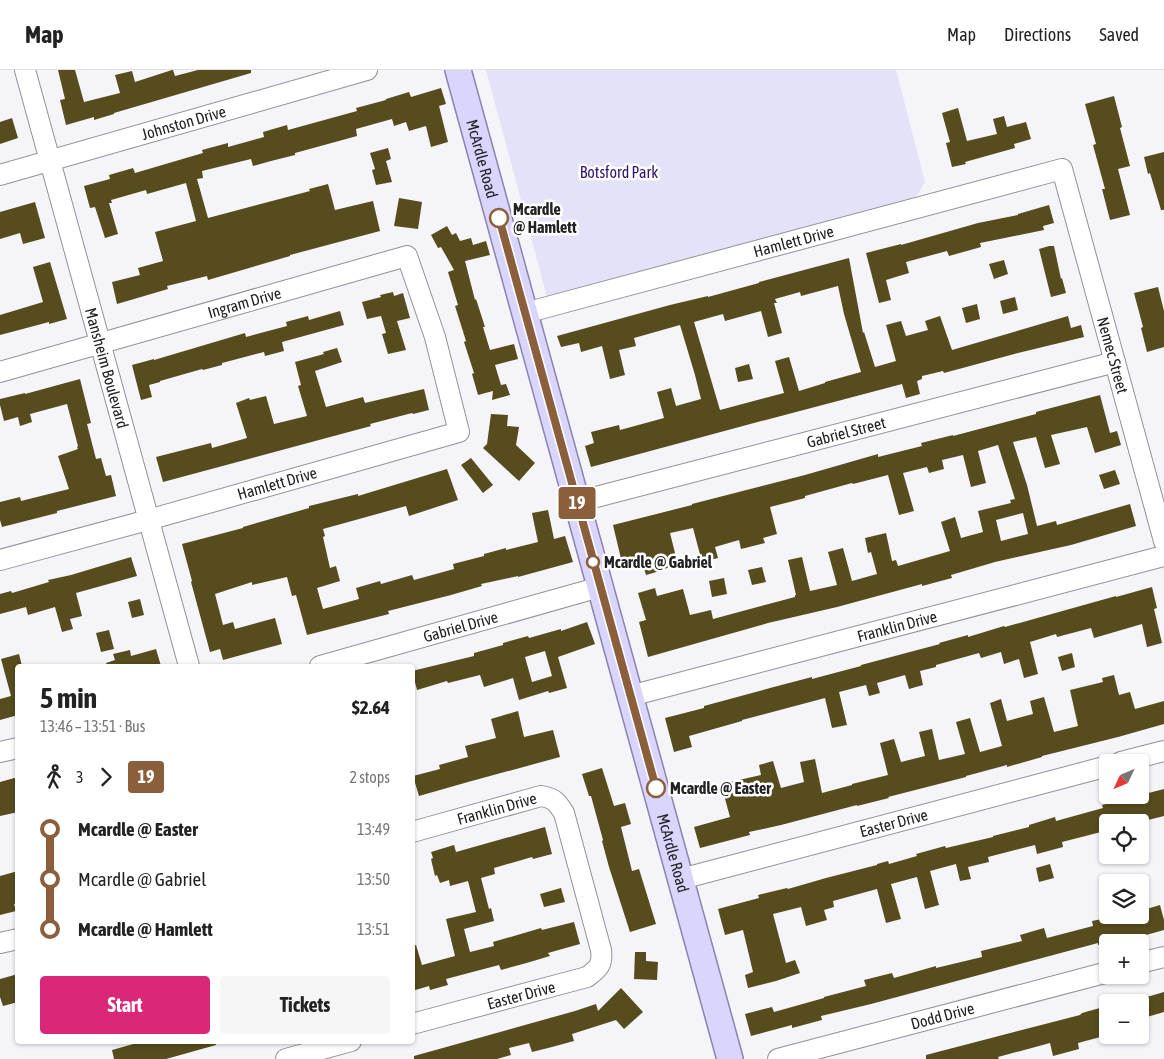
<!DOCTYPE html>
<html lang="en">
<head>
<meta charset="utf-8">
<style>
	body { margin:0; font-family:"Asap Condensed",sans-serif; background:#f6f6f6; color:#222; height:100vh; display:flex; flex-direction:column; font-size:19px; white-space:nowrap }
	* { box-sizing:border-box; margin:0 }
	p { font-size:16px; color:#767676 }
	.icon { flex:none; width:28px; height:28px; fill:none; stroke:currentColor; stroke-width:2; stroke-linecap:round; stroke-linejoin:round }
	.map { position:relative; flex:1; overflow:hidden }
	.panel { position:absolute; left:15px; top:594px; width:400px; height:380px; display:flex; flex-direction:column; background:#fff; border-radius:5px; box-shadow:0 1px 4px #0004 }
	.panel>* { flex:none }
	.badge { padding:0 10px; border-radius:4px; font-size:18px; line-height:32px }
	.needle { width:32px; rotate:226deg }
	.controls { position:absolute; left:1099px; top:684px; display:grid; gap:10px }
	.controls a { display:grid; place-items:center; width:50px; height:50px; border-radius:5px; background:#fff; box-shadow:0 1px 4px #0004; font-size:25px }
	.map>.badge { position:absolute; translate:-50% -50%; box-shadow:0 0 0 2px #fff }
	.legs { display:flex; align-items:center; gap:8px; height:55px; padding:0 25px; font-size:16px }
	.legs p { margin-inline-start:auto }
	.head { display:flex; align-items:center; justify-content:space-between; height:85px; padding:0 25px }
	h1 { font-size:28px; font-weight:700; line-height:38px }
	.cta { display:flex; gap:10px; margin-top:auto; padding:10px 25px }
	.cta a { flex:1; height:58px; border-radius:5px; background:#db2777; color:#fff; font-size:20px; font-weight:700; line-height:58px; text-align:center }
	.cta a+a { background:#f6f6f6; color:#222 }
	ul { padding:0 25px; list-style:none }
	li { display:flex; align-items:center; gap:18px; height:50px; font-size:19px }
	li i { display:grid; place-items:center; width:8px; height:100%; margin:0 6px; background:currentColor }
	li i::after { content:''; width:12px; height:12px; margin:-6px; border:4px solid; border-radius:50%; background:#fff }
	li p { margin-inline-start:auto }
	li:first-child i { background:linear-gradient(#0000 50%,currentColor 0) }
	li:last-child i { background:linear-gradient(currentColor 50%,#0000 0) }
	header { display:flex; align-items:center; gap:30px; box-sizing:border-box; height:70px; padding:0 25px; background:#fff; border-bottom:1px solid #e0e0e0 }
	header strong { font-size:24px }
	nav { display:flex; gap:28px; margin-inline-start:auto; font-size:18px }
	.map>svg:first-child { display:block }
	.green { fill:#e4e2f9 }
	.building { fill:#564c1d; fill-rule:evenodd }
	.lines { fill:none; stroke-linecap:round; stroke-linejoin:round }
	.minor-casing { stroke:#929195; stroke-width:22 }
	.major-casing { stroke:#8984af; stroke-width:28 }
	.minor { stroke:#fff; stroke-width:20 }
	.major { stroke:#dad5fc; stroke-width:25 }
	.line-1-casing { stroke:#fff; stroke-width:11 }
	.line-1 { stroke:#8b5e3c; stroke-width:8 }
	.stop-1-dot { fill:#fff; stroke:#8b5e3c; stroke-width:2.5 }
	.labels { text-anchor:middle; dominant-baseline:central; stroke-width:5; stroke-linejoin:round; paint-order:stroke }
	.street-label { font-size:16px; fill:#222123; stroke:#fff }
	.park-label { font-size:16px; fill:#31146d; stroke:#fff }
	.stop-label { font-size:16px; font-weight:bold; fill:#222123; stroke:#fff; text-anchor:start }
</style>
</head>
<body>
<header>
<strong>Map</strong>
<nav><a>Map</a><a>Directions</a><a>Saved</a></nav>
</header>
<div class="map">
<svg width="1164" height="989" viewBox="0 0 1164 989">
	<rect width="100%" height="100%" fill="#f5f4f8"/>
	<path class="green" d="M486,0H896L925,112L918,124L908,131L547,227Z"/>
	<path class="building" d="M58,0H75L84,32L120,23L115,5L132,1L135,12L172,0H173L175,6L198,0H251V3L114,43V44L94,50V47L66,55L60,30L65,29Z
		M441,18L446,34L439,36L448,72L431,77L426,56L409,61L406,52L394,56L392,49L356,59L357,66L295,83V85L271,91L253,96L251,89L202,101L203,108L197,109L208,148L310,121L309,119L328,114L335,140L373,131L380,161L290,185V186L208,210L207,206L167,216L168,219L117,234L112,212L140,205L138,198L163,191L155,162L196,151L186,113L147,124L146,120L111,130L112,133H109L118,164L105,168L95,137L90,138L84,116L110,109L109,105L133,98L135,103L203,83L202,80L228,73V77L264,67L263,62L287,55L288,60L357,41L356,38L386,30V29L409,22L411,27Z
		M1114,26L1122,57L1120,58L1130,96L1118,99L1130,145L1110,150L1102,119H1105L1093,75L1096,74L1085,34Z
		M958,38L967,71L997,64L993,49L1004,46L1007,57L1026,52L1031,69L1014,74L1015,78L965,92L966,94L952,97L946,73L950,72L942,43Z
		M12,48L18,68L0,74V52Z
		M388,78L391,89L386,91L392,112L376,115L372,100L375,99L370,83Z
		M1164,82V140H1161L1150,103L1148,104L1144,87Z
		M399,128L422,132L418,159L394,156Z
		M35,132L45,168L23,174L20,163L0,169V142Z
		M1049,135L1054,153L1043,156L1044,160L980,173L981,177L949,186L947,181L906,192L909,203L886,210L891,230L879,233L866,183L901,174V175L978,153L1018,145V144Z
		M447,156L452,165L456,163L460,171L471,168L473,175L486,171L490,185L465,191L475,230L476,229L485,257H483L490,280L514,274L518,289L495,295L501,315L506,314L510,325L492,330L493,321L478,325L472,304L474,303L464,272L466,271L455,236L458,235L448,202L454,200L441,177L438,178L431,165Z
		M1049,176H1054L1061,209L1062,208L1066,223L1051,227L1039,179Z
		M849,188L863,263L864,262L875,297L896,291L886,255L901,251L906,266L928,260L925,251L940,246L952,280L1068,246L1071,258L1081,255L1084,267L1018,283L944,303L943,301L922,306V309L917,311L920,324L906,328L902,314L754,353L591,397L585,376L594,373L591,362L619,355L620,360L664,348L657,322L671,318L676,336L701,329L695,305L680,255L634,268L636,276L619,280L625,305L610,309L602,276L581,282L579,273L561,277L557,266L670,235L708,226V227L759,213V212ZM838,216L844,244L861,302L825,312V313L799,321L789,287L775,291L784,323L720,340L694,252L723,244L725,251L761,241L768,267L782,263L774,233H777L775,229L800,222L801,226Z
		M1004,190L1008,204L994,209L989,194Z
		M50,192L67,249L49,254V252L0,265V245L43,232L33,197Z
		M1158,217L1164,241V277L1147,282L1141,258L1143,257L1134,223Z
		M393,222L394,226L403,223L410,248L397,251L406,280L388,284L382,264L386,263L381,246L367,249L362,232L381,227L380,225Z
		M1015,227L1018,240L1003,244L1000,231Z
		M977,234L980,249L966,253L962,238Z
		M340,241L344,255L282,272L284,281L265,286L264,282L222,293V295L203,300L202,299L160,311V312L149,315L152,327L141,330L132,295L154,289V290L245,263L246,267L287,256L286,252L308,246L309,250Z
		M337,278L342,292L315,301L326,337L363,327L365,333L424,319L429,340L413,344L412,343L370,354L371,356L163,412L156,387L211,373L212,378L247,368L236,333L249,328L250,330L266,326L274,354L307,346L298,316L301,315L295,292L324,284L323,282Z
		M749,294L753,309L738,312L735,298Z
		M80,309L91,353L87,354L96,389L101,388L106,406L111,405L116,426L57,441V443L2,457L0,450V432L20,427L21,431L69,419L58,386L78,379L77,377L78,376L67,334L30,344L32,352L20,356L18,347L4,351L0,335V329L25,323V324Z
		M1100,325L1110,363L1117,361L1121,375L1095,383L1087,357L1051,365L1060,394L1045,398L1036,367L1013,372L1027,415L1037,456L1056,451L1057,455L1130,434L1136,456L1071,475L995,492L951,505L952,508L922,516V514L837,537L768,553L648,587L639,552L646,550L638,523L655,518L657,526L683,519L690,545L711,540L713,549L795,527V525H796L788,490L802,487L810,521L837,515L828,482L843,478L852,511L877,504L871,482L868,483L865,468L886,463L892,491L896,490L898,496L950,481L941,452L955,447L961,468L983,462L978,441L1011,433L1010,430L1015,429L998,375L978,381L986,413L971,417L963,385L942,390L944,399L929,403L927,397L903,403L914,441L899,445L888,405L853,414L852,413L805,426V428L770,437L777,464L763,468L765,473L741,479L739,470L715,477L718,488L702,492L693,458L670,463L678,495L660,500V501L646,505L641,489L622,493L613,455L692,435V434L805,405L878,384V387L922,376L921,373L953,365V366L1036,344V342ZM1023,443L1028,464L1001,471L996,450Z
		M491,344L508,345L507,356L519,357L516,375L535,393L519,411L483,378L487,374Z
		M471,388L493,415L483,423L461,395Z
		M447,399L458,430L409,446L406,436L323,459L325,466L323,467L330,498L336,496L340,511L317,518L323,539L359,529L356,518L380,511L381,514L412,505L414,510L454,499L453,494L484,486V484L506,478V480L538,472L532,443L548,440L554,469L565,466L573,492L518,507V506L481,514L482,516L451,525L388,541L389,544L307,565L296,525L292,526L287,507L252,515V512L215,524L223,555L233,552L235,559L275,548L282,574L223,590L220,579L210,582L191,512L192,511L182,474L243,458V457L309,438V436L358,424V426Z
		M1115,400L1120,414L1104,419L1099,405Z
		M131,487L137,506L76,523L82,546L70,549L73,559L62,562L55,537L28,545L26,537L0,544V524L11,521L12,523L49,512L48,510L71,505Z
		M762,497L766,512L752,515L748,500Z
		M724,508L727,524L712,527L709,511Z
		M1152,517L1157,538L1154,539L1162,573L1147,577L1142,554L1094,568L1091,558L1057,567L1056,564L1030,572L1038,604L1024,608L1019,589L1004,594L1001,582L981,588L979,583L936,595V597L920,601L923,615L909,619L905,605L877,613L880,623L869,626L866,615L839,622L847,655L832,658L825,628L742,650V651L689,666L692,677L674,682L665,648L704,638V636L770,618L812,607V609L861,596V595L940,574L939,573L968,565V567L1004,556L1005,557L1116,526V527Z
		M140,529L144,545L132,548L128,532Z
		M587,552L595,574L558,587L567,618L549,623L548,621L519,630L513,608L484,617L480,605L448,613L447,611L417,620L412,601L474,586V583L503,575V573L528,566L529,568L561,559V561ZM545,581L552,606L532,612L525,587Z
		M109,560L114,579L101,582L96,563Z
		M156,579L161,596H107L106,593L115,590L113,584L130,580L131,586Z
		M1072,583L1075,597L1062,601L1058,587Z
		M19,584L22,596H18V645L0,650V629L11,626L1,589Z
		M1114,605L1119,625L1130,622L1135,639L1164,631V654L1118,667L1042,686V687L1007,697V695L966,706V707L888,727L889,728L857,736V735L781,755L749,762L750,765L700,778L694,757L730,747L721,714L761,705L759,695L773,691L781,718L804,712L800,692L815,689L822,723L852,715V714L888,705L880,673L894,669L901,692L925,686L919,662L932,659L939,690L965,684L956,652L970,648L980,682L1002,676L990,633L1001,629L1007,651L1033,644L1030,631L1044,627L1054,662L1078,656L1070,620L1103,612L1102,608Z
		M518,641L524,667L553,660L560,687L468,712L419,726L413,706L440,699L439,695L468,687L465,676L496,668L491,649Z
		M602,698L614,736L625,733L631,754L621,757L632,801L639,799L656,854L630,862L609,797L602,771L603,770L591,726H589L582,704Z
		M18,707V742L0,746V712Z
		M1164,719V746L1144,751L1143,746L1118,752H1108V755L1100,757L1101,762L1062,772L1063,777L1037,784L1035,775L988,787L989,792L968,797L971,809L960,811L956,794L930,801L939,835L925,839L917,807L891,814L901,849L886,853L877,819L833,831L834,837L824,840L827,850L806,856L801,837L773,844L786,893L795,890L800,903L776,911L748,918L745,905L753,902L743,860L725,865L718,839L759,828L758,825L787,818L788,819L826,808L877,795V794L888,791L889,794L917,786L916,784L945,776L946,778L993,767V766L1029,757V755L1055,747L1056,751L1103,738L1102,735Z
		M545,757L552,784L533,789L532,787L494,798L495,804L481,808L489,839L491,838L494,851L464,859L470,882L494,876L493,872L541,858L542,860L574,852L580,874L548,883L550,886L530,892L501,900L499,895L446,909L448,915L430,920L429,916L412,921V876L416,875L422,895L455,886L446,849L476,842L468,811L450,816L449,810L440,813L437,805L435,806L431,789L433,788L431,782L454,775L456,782Z
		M1050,794L1054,808L1039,812L1036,798Z
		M18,801V833L14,834L16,841L0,845V806Z
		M561,818L565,832L544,837L540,824Z
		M1160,835L1164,850V860L1139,867L1138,864L1098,875V873L871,934L821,946L822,950L792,958V955L751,966L745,944L772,937L774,942L824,928V927L866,916L864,910L892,903L894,908L936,896V898L982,887L981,881L1022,871L1020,865L1044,858L1047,868L1093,856L1092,851L1102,849L1101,845H1140V841Z
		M635,882H646V891L658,892L657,910L634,909Z
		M18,904V932L3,936L0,927V909Z
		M621,918L643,942L624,959L616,950L572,964L574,971L552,977L532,982L529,973L509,978L511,985L497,989H414V986L575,941L596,934L598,941Z
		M1164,922V942L1140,949V929Z
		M1107,936L1108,965L1078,973L1079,979L1053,986L1050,973L998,987L999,989H926V985L1080,945L1082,943Z
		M144,971H215L216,975L166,989H114L112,980Z"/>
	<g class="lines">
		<g class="minor-casing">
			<g id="minor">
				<path id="s1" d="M25,0L189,596"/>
				<path id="s2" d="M0,105L367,0"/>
				<path id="s3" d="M525,243L1062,99L1164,471"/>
				<path id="s4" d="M0,302L407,186L435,267L459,362L148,450L0,490"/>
				<path id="s5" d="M577,432L1115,292"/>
				<path id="s6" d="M320,596L600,517"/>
				<path id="s7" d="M630,626L1164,486"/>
				<path d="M0,682L18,678"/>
				<path d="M1121,692L1164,681"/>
				<path id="s8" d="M412,762L541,726C554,728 557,732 564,743L601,880C603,895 598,899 587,907L412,954"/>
				<path id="s9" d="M681,809L1108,696"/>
				<path d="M0,873L18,869"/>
				<path d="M1140,893L1164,887"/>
				<path d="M286,989L351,971"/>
				<path id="s10" d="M778,989L1108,902"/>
			</g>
		</g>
		<g class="major-casing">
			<g id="major">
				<path id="s11" d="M458,0L730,989"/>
			</g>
		</g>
		<use href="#minor" class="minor"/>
		<use href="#major" class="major"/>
	</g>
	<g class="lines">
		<g class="line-1-casing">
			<path id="line-1" d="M499,148L656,718"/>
		</g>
		<use href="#line-1" class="line-1"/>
	</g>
	<g class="stop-1-dot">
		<circle cx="499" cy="148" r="9"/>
		<circle cx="593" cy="492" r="6"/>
		<circle cx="656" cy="718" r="9"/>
	</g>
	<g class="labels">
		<g class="street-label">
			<text stroke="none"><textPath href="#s2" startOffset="191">Johnston Drive</textPath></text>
			<text stroke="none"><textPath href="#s11" startOffset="92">McArdle Road</textPath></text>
			<text stroke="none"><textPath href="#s3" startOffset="278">Hamlett Drive</textPath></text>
			<text stroke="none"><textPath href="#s4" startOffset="254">Ingram Drive</textPath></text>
			<text stroke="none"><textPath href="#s3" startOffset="749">Nemec Street</textPath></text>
			<text stroke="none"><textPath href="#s1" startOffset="309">Mansheim Boulevard</textPath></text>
			<text stroke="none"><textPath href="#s5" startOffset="278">Gabriel Street</textPath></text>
			<text transform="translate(277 413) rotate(-16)">Hamlett Drive</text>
			<text stroke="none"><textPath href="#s6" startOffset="146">Gabriel Drive</textPath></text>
			<text stroke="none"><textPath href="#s7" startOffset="276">Franklin Drive</textPath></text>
			<text stroke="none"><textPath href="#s8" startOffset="88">Franklin Drive</textPath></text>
			<text stroke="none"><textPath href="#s9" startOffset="220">Easter Drive</textPath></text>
			<text stroke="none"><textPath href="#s11" startOffset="812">McArdle Road</textPath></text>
			<text transform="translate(521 925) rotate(-15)">Easter Drive</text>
			<text stroke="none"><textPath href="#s10" startOffset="170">Dodd Drive</textPath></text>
		</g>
		<g class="park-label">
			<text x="619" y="102">Botsford Park</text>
		</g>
		<g class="stop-label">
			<text x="513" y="139">Mcardle<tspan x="513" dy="18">@ Hamlett</tspan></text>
			<text x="604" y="492">Mcardle @ Gabriel</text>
			<text x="670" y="718">Mcardle @ Easter</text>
		</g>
	</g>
</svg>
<div class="controls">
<a><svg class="needle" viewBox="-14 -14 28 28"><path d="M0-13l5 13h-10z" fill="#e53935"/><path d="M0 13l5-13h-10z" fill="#767676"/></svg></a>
<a><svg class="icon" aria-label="locate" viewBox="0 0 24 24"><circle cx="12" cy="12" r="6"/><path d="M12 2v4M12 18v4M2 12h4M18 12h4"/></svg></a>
<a><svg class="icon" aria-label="layers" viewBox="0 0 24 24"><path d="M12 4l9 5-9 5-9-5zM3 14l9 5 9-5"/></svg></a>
<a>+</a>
<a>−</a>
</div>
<b class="badge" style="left:577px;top:433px;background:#8b5e3c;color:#fff">19</b>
<section class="panel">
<div class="head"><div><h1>5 min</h1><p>13:46 – 13:51 · Bus</p></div><b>$2.64</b></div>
<div class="legs"><svg class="icon" aria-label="walk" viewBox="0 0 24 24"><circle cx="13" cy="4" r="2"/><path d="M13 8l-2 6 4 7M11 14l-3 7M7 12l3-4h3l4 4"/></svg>3<svg class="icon" aria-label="forward" viewBox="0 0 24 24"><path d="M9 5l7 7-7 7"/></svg><b class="badge" style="background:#8b5e3c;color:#fff">19</b><p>2 stops</p></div>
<ul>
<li><i style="color:#8b5e3c"></i><b>Mcardle @ Easter</b><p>13:49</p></li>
<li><i style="color:#8b5e3c"></i><span>Mcardle @ Gabriel</span><p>13:50</p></li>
<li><i style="color:#8b5e3c"></i><b>Mcardle @ Hamlett</b><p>13:51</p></li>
</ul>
<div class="cta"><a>Start</a><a>Tickets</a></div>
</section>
</div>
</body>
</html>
